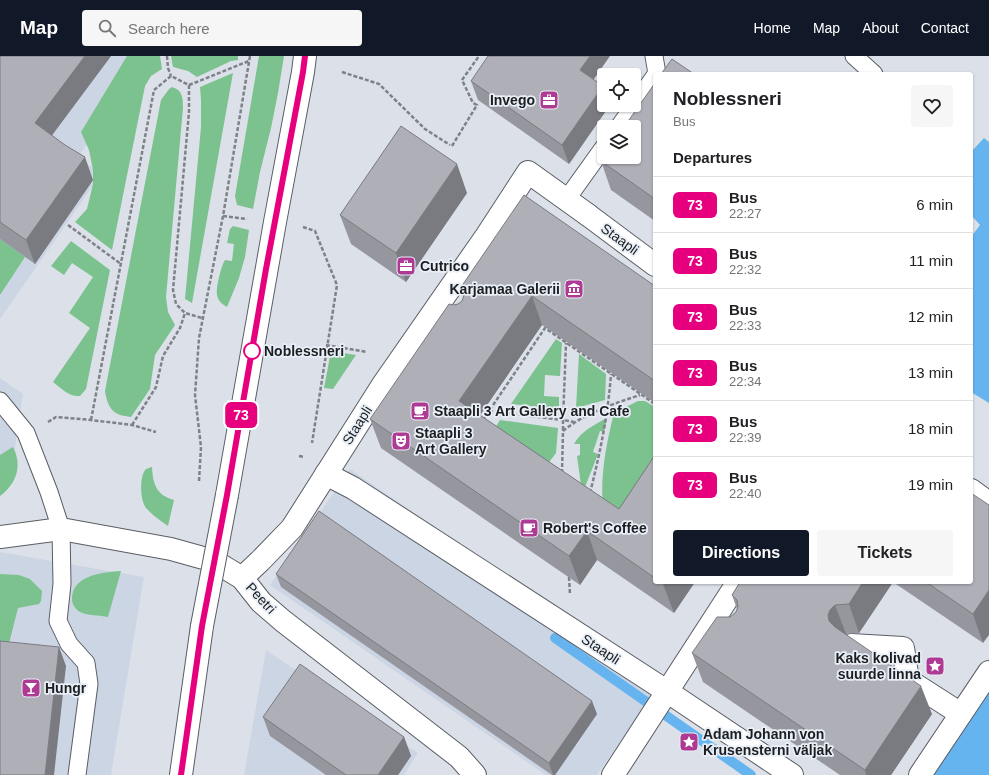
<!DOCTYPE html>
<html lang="en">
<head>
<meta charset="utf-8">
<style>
	body { margin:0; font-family:Helvetica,sans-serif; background:#f6f6f6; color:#202124; height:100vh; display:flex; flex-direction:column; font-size:15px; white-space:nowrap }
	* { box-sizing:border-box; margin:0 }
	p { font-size:13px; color:#757577 }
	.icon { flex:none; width:22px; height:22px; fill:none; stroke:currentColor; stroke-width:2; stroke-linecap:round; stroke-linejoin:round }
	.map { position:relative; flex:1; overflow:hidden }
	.side { position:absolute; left:653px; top:16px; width:320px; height:512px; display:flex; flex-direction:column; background:#fff; border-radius:4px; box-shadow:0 1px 3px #0004 }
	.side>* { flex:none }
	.badge { padding:0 8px; border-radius:6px; font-size:14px; line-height:26px }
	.fabs { position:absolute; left:597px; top:12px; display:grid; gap:8px }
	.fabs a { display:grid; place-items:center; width:44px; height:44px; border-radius:4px; background:#fff; box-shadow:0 1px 3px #0004; font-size:20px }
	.map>.badge { position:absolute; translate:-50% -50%; box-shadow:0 0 0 2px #fff }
	h2 { padding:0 20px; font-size:15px; line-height:36px }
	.round { display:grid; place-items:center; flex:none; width:42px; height:42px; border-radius:4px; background:#f6f6f6 }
	.headline { display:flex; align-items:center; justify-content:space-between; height:68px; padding:0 20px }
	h1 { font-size:19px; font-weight:700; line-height:30px }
	.cta { display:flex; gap:8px; margin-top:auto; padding:8px 20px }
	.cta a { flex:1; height:46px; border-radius:4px; background:#111827; color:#fff; font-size:16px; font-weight:700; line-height:46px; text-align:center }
	.cta a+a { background:#f6f6f6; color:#202124 }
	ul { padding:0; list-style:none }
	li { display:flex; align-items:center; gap:12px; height:56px; padding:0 20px; border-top:1px solid #e0e0e0 }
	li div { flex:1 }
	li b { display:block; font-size:15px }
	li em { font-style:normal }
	li .badge { min-width:44px; font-weight:700; text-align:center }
	header { display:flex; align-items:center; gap:24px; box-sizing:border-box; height:56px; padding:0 20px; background:#111827; color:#fff }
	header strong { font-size:19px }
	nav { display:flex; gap:22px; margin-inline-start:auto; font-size:14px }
	.search { width:280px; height:36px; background:#f6f6f6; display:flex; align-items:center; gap:10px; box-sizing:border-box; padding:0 14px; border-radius:4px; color:#757577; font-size:15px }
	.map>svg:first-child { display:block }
	.built { fill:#ccd5e4 }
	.green { fill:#7bc28f }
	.water { fill:#66b4ef }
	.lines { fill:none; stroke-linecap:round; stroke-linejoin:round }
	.stream { stroke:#66b4ef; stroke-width:10 }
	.service-casing { stroke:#595e65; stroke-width:19 }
	.pedestrian-casing { stroke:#595e65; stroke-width:24 }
	.minor-casing { stroke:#595e65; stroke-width:24 }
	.tertiary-casing { stroke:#595e65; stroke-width:24 }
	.path { stroke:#7e8187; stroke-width:2.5; stroke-dasharray:4 2; stroke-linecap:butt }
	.service { stroke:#fff; stroke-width:17 }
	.pedestrian { stroke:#fff; stroke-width:22 }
	.minor { stroke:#fff; stroke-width:22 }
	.tertiary { stroke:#fff; stroke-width:22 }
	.tertiary-bridge-casing { stroke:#595e65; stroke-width:24; stroke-linecap:butt }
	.tertiary-bridge { stroke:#fff; stroke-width:22 }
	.wall { fill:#96969e }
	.shaded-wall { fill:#7a7a81 }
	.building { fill:#afafb8; stroke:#7a7a81 }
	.line-casing { stroke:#fff; stroke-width:9 }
	.line { stroke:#e6007e; stroke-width:6 }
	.stop-dot { fill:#fff; stroke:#e6007e; stroke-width:2 }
	.labels { text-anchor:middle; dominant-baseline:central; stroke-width:3.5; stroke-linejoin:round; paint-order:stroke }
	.poi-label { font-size:14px; font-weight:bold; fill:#1c1e21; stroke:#e9eff7; text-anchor:start }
	.street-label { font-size:14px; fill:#1c1e21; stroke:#e9eff7 }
	.stop-label { font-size:14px; font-weight:bold; fill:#1c1e21; stroke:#e9eff7; text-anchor:start }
</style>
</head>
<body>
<header>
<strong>Map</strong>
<div class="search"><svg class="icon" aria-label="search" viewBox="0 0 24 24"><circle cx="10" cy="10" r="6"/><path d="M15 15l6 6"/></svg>Search here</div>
<nav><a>Home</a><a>Map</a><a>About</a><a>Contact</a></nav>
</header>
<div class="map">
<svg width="989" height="719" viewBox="0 0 989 719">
	<rect width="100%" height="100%" fill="#dce1e9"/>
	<path class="built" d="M0,0H149L78,101L101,118L0,263Z
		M0,322L23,338L12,411L0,412Z
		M350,413L660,627L597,719H546L270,529Z
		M0,496L144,521L111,719H0Z
		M266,594L418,697L404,719H244Z"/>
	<path class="green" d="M127,0H160L162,13L151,20L145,30L112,194L75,166L87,153L93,128V114L89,94L81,76Z
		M171,0H238V4L231,5L197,21L188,15L173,11Z
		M259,0H284L278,37L271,72L260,116L253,153L237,149L235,140Z
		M233,17L192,247L185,243L201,71V44L200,31Z
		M172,31C183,34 183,43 183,52L166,241L168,256L175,269L155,299L150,333L131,361C113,359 108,353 105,335L161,44L169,33Z
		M233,170L249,174L245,201L239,222L227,251C222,248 218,245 217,239C216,232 221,210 225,204L232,205L234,188L227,187L230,173Z
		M0,183L25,201L0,239Z
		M71,185L110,214L86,333L80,340C69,341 62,333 53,326L90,272L69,257L93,221L72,207L64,219L51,210Z
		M556,283L562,287L560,320L545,319L544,340L559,341V353L511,348Z
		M331,295L356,299L333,333L324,332Z
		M579,298L606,318L605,344L576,352Z
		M638,345H645L655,351V436L634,466L603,453C600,420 606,389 614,357Z
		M607,362L604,376L600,375L593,396L598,398L585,431L581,429L577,400L580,399V388H574C581,375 594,369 607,362Z
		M500,364L558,372L556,397L547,409L495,372Z
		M13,391C23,410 16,428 0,440V399Z
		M152,411C153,428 156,439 174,444L168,470C161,465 152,459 146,452C140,445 139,420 146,413C147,413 151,411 152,411Z
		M121,515L108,561C100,559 88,560 80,556C76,554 72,548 72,544C71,519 104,516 121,515Z
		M0,518L19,519L30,523L42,535L41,545L39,548L18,552L5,603L0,600Z"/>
	<path class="water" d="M984,82L989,86V347L971,336V181L980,169L971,159V96Z
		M989,634V719H931Z"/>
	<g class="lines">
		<path class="stream" d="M555,582L751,719"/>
		<g class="service-casing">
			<path id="service" d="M654,0L657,18
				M854,0L874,18
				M619,71L655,20
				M566,144L604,91
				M0,345L26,377L49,436L61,473L62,528L58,565L69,588L86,607L89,628L77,719"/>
		</g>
		<g class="pedestrian-casing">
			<path id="pedestrian" d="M588,159L655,209
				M326,418L353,432L668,636L792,719
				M971,434L989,447
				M851,589L903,592L908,624L961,658
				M613,719L738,526
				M920,719L989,616"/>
		</g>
		<g class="minor-casing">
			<path id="minor" d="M0,481L61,473L171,493L214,505L242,522L261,546L283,565L459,701L475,719
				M242,522L260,505L292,472L384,327L487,179L528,116L588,159"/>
		</g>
		<g class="tertiary-casing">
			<path id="tertiary" d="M227,439L275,166L303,16L305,0
				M181,719L202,570"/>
		</g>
		<path class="path" d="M167,0L168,12L171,20
			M342,16L379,28L425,73L450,89
			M189,29L249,5
			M452,90L477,49L473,47L462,24L479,0
			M223,160L247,163
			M68,169L121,208
			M303,171L315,175L337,229L312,387
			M326,289L367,296
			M489,355L563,364L566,287
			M91,364L154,34L171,20L189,29V56L173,234L176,248L185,257L202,262
			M483,364L545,272L655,348
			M48,366L56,361L91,364L132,369L156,376
			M132,369L156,331L163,300L180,272L185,257
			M563,374V364L574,366
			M299,400L304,401
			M562,417L563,375C585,357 613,348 640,339
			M199,425L201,391L195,339L199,282L223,160L250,0
			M590,437C600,397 608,359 611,318
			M569,521L570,539"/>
		<use href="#service" class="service"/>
		<use href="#pedestrian" class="pedestrian"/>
		<use href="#minor" class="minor"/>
		<use href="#tertiary" class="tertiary"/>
		<g class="tertiary-bridge-casing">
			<path id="tertiary-bridge" d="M202,570L227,439"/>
		</g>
		<use href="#tertiary-bridge" class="tertiary-bridge"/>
	</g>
	<path class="wall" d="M0,0H111L52,79L93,124L35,208L0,183Z
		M593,24L604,49H610L569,108L478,44L471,25Z
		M655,27V165L611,134L601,105Z
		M467,137L406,226L351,188L340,159Z
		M655,230V347L542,269L480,359L619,453L655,399V526H695L674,557L597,504L580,529L381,392L370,363L454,249L458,248L462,245L464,241L461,231Z
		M276,518L597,658L555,719H552L281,531Z
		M740,526H971L983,587L893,526L859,577L845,578L932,658L891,719H840L703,626L692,597L730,561L736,556L737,553L732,539Z
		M263,661L404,681L411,700L398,719H326L270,680Z"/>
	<path class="shaded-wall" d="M85,0H111L44,90L35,67Z
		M590,0H610L587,33L580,14Z
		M603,30L604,33V49H610L569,108L562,89Z
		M85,101L93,124L35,208L26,184Z
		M457,108L467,137L406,226L396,197Z
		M532,240L542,269L470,374L459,345Z
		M587,475L597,504L580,529L569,500Z
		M664,526H695L674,557L663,528Z
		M863,526H893L859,577L849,548Z
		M989,534V579L983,587L973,558Z
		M835,549L846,578L840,582L829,565L828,559L830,554Z
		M59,591L66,610L54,719H45Z
		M921,630L932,658L891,719H866L865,714Z
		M592,645L597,658L555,719H553L549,707Z
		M404,681L411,700L398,719H378Z"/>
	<path class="building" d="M0,0H85L35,67L65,89L85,101L26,184L0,166Z
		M488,0H590L580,14L603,30L562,89L471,25Z
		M672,3L694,18H661Z
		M655,27V143L601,105L604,101H634V71H624Z
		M401,70L457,108L396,197L340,159Z
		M524,139L655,230V325L532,240L459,345L619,453L655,399V522L587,475L569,500L370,363L449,248L454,249L458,248L462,245L464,239V235L461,231Z
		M971,437L989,449V534L973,558L926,526H971Z
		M319,455L592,645L549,707L276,518Z
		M740,526H863L849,548L835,549L830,554L828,559L829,565L835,571L921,630L865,714L692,597L717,561H730L736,556L738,551L737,544L732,539Z
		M0,585L59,591L45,719H0Z
		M300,608L404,681L378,719H346L263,661Z"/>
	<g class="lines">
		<g class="line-casing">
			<path id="line" d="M181,719L202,570L227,439L266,213L303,16L305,0"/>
		</g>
		<use href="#line" class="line"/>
	</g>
	<defs>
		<g id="office-square" transform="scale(1)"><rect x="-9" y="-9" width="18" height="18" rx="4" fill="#af3a93" stroke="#e9eff7"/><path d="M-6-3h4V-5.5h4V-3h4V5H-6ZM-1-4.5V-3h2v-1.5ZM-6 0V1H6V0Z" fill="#fff"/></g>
		<g id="museum-square" transform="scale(1)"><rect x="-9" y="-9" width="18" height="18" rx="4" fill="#af3a93" stroke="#e9eff7"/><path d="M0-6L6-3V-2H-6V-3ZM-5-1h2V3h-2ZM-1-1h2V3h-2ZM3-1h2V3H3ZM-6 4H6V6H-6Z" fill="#fff"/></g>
		<g id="cafe-square" transform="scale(1)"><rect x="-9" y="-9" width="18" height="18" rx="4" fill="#af3a93" stroke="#e9eff7"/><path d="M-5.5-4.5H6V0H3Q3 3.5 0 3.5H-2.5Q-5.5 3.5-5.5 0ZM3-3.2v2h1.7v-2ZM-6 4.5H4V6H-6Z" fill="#fff"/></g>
		<g id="theatre-square" transform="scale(1)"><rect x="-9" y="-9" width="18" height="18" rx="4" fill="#af3a93" stroke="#e9eff7"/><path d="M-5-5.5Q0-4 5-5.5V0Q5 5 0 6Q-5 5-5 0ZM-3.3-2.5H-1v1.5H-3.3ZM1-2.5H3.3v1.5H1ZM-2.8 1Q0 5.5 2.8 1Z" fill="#fff"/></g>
		<g id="sight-square" transform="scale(1)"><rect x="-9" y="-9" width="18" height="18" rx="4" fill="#af3a93" stroke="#e9eff7"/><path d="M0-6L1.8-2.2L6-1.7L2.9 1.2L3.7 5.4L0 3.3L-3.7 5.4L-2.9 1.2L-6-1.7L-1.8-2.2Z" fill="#fff"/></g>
		<g id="bar-square" transform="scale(1)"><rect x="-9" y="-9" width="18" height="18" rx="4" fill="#af3a93" stroke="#e9eff7"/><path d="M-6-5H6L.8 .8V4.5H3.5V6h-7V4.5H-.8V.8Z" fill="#fff"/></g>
	</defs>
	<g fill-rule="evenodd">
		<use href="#office-square" x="549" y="44"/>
		<use href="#office-square" x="406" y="210"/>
		<use href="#museum-square" x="574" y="233"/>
		<use href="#cafe-square" x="420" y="355"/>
		<use href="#theatre-square" x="401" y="385"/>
		<use href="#cafe-square" x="529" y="472"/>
		<use href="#sight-square" x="935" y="610"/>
		<use href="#bar-square" x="31" y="632"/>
		<use href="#sight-square" x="689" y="686"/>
	</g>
	<circle class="stop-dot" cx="252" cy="295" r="8"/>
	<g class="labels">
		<g class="poi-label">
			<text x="535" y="44" text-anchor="end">Invego</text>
			<text x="420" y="210">Cutrico</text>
			<text x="560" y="233" text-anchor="end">Karjamaa Galerii</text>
			<text x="434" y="355">Staapli 3 Art Gallery and Cafe</text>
			<text x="415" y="377">Staapli 3<tspan x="415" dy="16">Art Gallery</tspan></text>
			<text x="543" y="472">Robert's Coffee</text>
			<text x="921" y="602" text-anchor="end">Kaks kolivad<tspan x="921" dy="16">suurde linna</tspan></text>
			<text x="45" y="632">Hungr</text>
			<text x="703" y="678">Adam Johann von<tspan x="703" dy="16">Krusensterni väljak</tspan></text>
		</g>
		<g class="street-label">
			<text transform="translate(620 183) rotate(36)">Staapli</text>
			<text transform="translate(357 369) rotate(-58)">Staapli</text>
			<text transform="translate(261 542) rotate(47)">Peetri</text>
			<text transform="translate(601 593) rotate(33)">Staapli</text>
		</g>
		<g class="stop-label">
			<text x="264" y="295">Noblessneri</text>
		</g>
	</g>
</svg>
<div class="fabs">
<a><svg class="icon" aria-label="locate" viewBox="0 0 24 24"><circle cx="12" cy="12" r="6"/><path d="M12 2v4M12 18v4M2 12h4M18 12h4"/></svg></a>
<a><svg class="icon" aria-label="layers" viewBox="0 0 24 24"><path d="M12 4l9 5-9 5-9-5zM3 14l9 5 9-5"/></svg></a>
</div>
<b class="badge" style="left:241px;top:359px;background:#e6007e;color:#fff">73</b>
<section class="side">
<div class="headline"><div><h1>Noblessneri</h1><p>Bus</p></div><a class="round"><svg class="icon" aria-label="heart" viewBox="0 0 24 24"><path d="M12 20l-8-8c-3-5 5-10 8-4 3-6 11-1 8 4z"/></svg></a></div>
<h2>Departures</h2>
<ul>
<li><span class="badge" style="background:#e6007e;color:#fff">73</span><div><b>Bus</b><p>22:27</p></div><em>6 min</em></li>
<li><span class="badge" style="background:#e6007e;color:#fff">73</span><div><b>Bus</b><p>22:32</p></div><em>11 min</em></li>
<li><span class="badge" style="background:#e6007e;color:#fff">73</span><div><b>Bus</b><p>22:33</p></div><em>12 min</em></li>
<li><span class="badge" style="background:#e6007e;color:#fff">73</span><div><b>Bus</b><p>22:34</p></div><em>13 min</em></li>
<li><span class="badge" style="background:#e6007e;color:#fff">73</span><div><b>Bus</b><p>22:39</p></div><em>18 min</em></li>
<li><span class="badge" style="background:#e6007e;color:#fff">73</span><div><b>Bus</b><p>22:40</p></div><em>19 min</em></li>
</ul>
<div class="cta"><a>Directions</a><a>Tickets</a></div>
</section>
</div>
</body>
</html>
